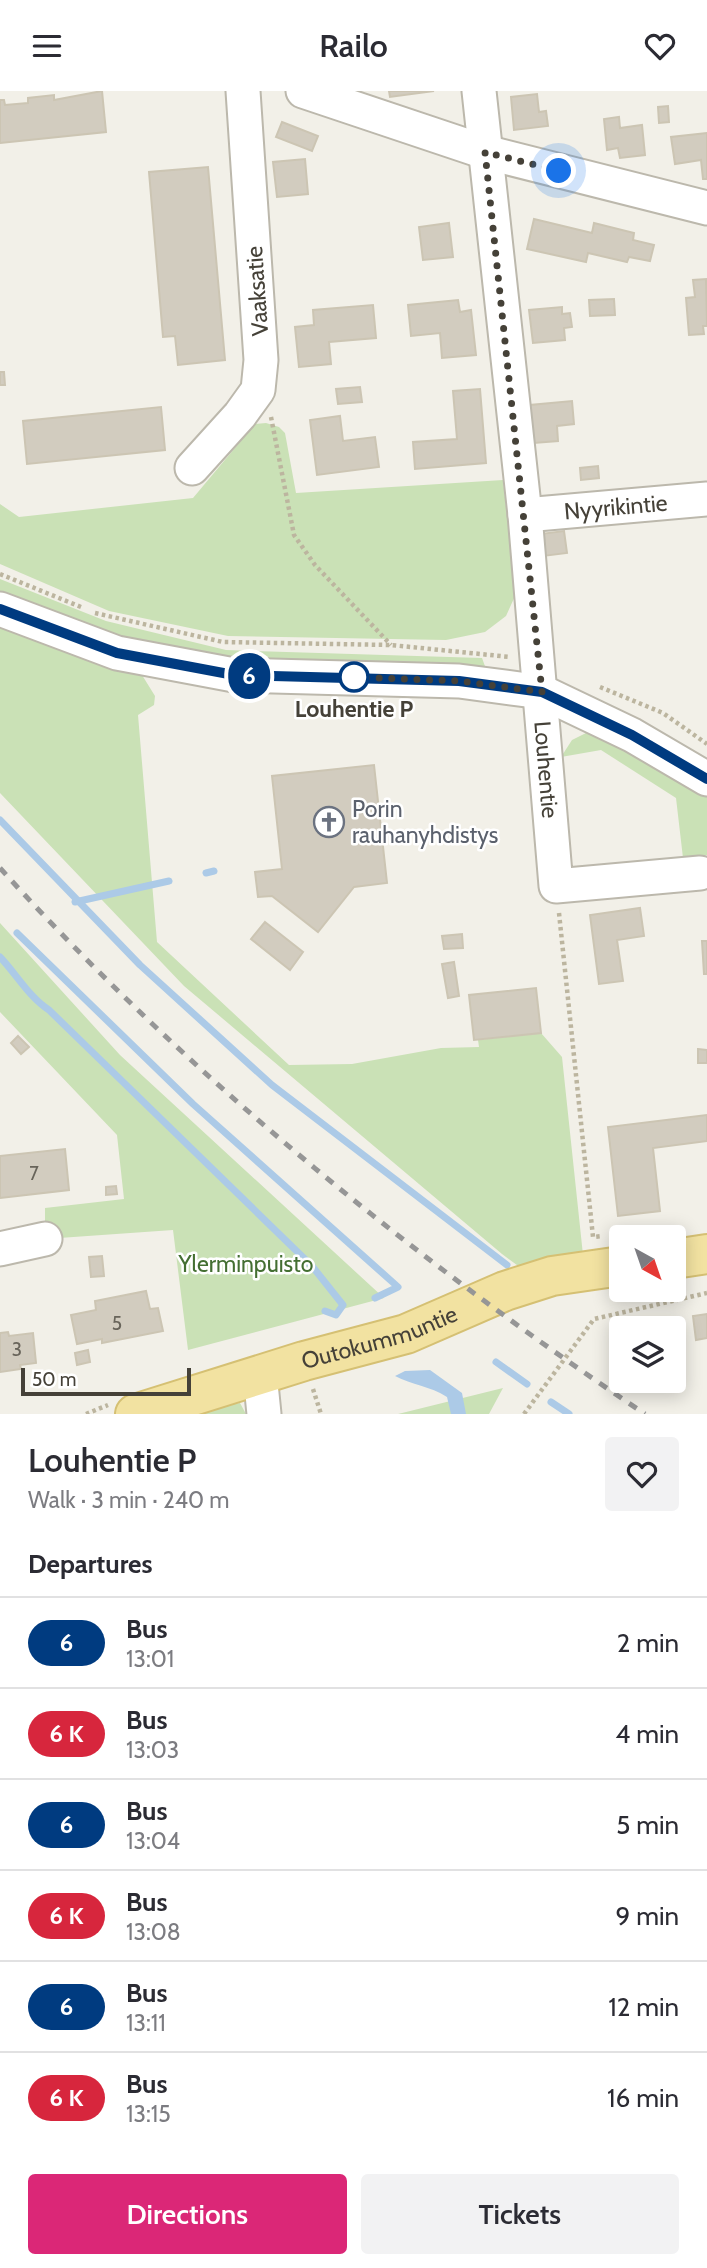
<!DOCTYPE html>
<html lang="en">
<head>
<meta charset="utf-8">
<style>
	body { margin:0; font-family:Cabin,sans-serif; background:#f2f2f3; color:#2b2b33; height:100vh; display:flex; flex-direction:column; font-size:26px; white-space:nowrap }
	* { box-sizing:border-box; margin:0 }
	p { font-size:23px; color:#7c7c81 }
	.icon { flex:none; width:38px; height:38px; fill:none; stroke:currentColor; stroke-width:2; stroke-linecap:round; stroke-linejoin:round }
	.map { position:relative; height:1323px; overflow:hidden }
	.side { display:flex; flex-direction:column; background:#fff; flex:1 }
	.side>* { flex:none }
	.badge { padding:0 14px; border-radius:23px; font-size:24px; line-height:46px }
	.needle { width:46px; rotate:140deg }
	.controls { position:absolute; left:609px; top:1134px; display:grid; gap:14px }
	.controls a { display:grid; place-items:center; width:77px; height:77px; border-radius:7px; background:#fff; box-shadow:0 4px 18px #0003; font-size:35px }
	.scale { position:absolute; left:21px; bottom:18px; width:170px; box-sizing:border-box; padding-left:7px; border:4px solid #454138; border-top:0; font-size:19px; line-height:24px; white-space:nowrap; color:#454138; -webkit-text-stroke:5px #fff; paint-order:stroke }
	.you { position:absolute; width:35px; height:35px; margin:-18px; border:5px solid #fff; border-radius:50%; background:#1a73e8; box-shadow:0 0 0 10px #1a73e833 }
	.map>.badge { position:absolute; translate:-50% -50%; box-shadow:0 0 0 4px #fff }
	h2 { padding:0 28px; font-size:26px; line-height:63px }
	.round { display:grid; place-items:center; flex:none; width:74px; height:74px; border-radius:7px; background:#f2f2f3 }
	.head { display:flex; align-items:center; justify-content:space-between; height:119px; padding:0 28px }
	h1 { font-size:33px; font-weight:600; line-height:52px }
	.primary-button { display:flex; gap:14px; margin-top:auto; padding:14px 28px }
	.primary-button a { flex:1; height:80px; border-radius:7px; background:#db2777; color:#fff; font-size:28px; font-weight:600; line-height:80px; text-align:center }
	.primary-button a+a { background:#f2f2f3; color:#2b2b33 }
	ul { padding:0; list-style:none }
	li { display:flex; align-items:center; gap:21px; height:91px; padding:0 28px; border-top:2px solid #e1e1e2 }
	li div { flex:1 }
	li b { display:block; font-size:26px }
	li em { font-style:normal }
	li .badge { min-width:77px; font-weight:700; text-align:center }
	header { display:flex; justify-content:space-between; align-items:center; height:91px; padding:0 28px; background:#fff; font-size:32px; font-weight:600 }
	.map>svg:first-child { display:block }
	.green { fill:#cae1b6 }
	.water { fill:#accae7 }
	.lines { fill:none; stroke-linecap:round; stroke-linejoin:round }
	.stream { stroke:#accae7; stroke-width:7 }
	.building { fill:#d2ccbf; stroke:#ccc5b3; stroke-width:2 }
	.minor-casing { stroke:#bcb8ac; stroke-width:37 }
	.major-casing { stroke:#d5c073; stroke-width:42 }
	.path { stroke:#bcb59f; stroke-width:4.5; stroke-dasharray:3.5 3.5; stroke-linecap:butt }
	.minor { stroke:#fff; stroke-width:33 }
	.major { stroke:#f2e2a1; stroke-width:38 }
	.rail { stroke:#969696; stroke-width:5; stroke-dasharray:9 9; stroke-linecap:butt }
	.line-casing { stroke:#fff; stroke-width:16 }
	.line { stroke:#003b80; stroke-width:10 }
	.walk { stroke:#454138; stroke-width:7; stroke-dasharray:0 12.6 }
	.stop-dot { fill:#fff; stroke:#003b80; stroke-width:3.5 }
	.labels { text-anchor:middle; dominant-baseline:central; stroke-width:5; stroke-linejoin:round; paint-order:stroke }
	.number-label { font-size:19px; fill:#68645a }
	.street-label { font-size:23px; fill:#454138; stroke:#fff }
	.stop-label { font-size:23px; font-weight:bold; fill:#454138; stroke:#fff }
	.worship-label { font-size:23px; fill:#5b616d; stroke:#fff; text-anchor:start }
	.park-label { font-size:23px; fill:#446f32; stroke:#fff }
</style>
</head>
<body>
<header><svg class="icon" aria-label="menu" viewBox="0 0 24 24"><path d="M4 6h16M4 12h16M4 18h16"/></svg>Railo<svg class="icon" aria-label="heart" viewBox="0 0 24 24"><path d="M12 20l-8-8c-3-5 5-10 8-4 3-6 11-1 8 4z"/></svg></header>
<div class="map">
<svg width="707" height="1323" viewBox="0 0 707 1323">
	<rect width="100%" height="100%" fill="#f2f0e8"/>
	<path class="green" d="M266,332L279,336L285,342L296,402L503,389L516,503L506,525L485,541L446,549L228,545L109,520L0,473V413L19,426L193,407L255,333Z
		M0,488L106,530L226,559L482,567L486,578L214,569L108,546L0,505Z
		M0,537L142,584L155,605L154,614L138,624L157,851L289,974L352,973L441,957L479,956L478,949L541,942L562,966L583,1164L521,1177L502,1163L184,895L0,702Z
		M590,640L693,693L707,706V764L683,767L676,707L601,659L561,666L572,649Z
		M0,832L120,964L384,1207L188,1259L173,1139L45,1148V1117L124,1108L117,1044L0,921Z
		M503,1297L489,1323H398Z
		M240,1312L246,1323H186V1322Z"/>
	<path class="water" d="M430,1279L462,1302L466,1323H451L447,1306C430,1295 412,1294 395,1285L405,1280Z"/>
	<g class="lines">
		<path class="stream" d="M0,729L140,874L272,994L507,1174
			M206,782L214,780
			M75,811L169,790
			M17,842L193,1013L398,1196L375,1207
			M0,866C17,884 29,906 49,919L312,1175L343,1214L336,1224L325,1220
			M496,1271L527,1293
			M551,1311L569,1323"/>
	</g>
	<path class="building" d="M102,0L106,41L0,52V9H4L5,14L28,12V7L54,4V9Z
		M389,0H434L390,6Z
		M537,3L539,21L546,20L548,35L514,39L511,6Z
		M668,15L669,31L659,32L658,16Z
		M619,26L620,37L642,34L645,64L620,67L618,57L607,59L604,28Z
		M282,31L318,45L312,60L276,46Z
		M707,42V88H703L701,69L675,73L671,46Z
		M305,68L308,103L277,106L273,71Z
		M208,76L225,269L178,274L175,245L163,246L149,81Z
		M534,128L592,142L594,132L634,142L633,149L654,154L650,170L629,166L627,171L588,162L586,171L527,158Z
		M449,132L453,166L423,169L419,136Z
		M706,188L707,235H703L704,243L689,244L686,207L695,206L693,189Z
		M614,208L615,224L590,225L589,209Z
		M458,209L460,221L471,219L476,264L442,267L440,242L411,245L408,214Z
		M373,214L376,247L329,251L331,273L299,276L295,236L314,234L313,219Z
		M562,216V223L570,222L572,236L564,237L565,249L533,252L529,219Z
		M0,281H4L5,294H0Z
		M360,296L362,311L338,313L336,298Z
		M480,298L486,372L415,378L413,351L457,348L453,300Z
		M572,310L574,333L557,335L558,350L534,352L530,314Z
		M161,316L165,359L27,373L23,330Z
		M340,325L343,350L375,346L379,376L317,384L310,329Z
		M598,375L599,387L581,389L580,377Z
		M564,440L567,462L543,465L540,443Z
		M374,674L387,792L354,796L318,841L272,805L258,806L255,781L282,778L272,685Z
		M640,817L644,845L617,849L623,890L599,893L590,824Z
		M265,831L303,861L290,879L251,848Z
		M462,843L463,857L444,858L442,845Z
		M702,850H707V883H704Z
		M454,871L459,905L448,907L442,873Z
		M536,897L541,942L474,949L469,904Z
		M18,945L29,956L21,963L11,952Z
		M698,958L707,959V972H698Z
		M707,1024V1050L653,1057L660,1120L618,1125L608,1036Z
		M65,1058L69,1099L0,1107V1065Z
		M116,1095L117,1103L106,1104V1096Z
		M102,1165L104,1185L91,1186L89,1166Z
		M146,1200L150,1218L158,1217L163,1240L102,1252V1248L77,1253L71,1224L96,1219L95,1210Z
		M707,1223V1247L696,1249L693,1225Z
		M8,1241L9,1245L33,1242L36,1272L20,1274L21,1278L0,1281V1242Z
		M88,1259L90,1271L77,1274L75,1262Z"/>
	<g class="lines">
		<g class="minor-casing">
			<g id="minor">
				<path d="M303,0L485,61L707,117"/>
				<path id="s1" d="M479,0L525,424L556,795L700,782"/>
				<path d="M192,377L240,324L258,299L261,269L243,0"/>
				<path id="s2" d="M525,424L707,408"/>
				<path d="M0,518L117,562L234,584L459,590L542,601L632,644L707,688"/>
				<path d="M0,1158L45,1148"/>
				<path d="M260,1283L264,1323"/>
			</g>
		</g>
		<g class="major-casing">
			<g id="major">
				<path d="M674,1168L707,1163"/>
				<path id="s3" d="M135,1323L304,1270L406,1243L505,1200L552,1185L621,1175"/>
			</g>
		</g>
		<path class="path" d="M271,326L294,444L315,474L391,554
			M0,483L81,516
			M95,522L223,551L391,554L510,566
			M600,596L663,622L707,653
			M559,822L593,1146L602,1145
			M617,1143L664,1138
			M313,1298L321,1323
			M86,1323L108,1314
			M524,1323L594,1228L707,1202"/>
		<use href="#minor" class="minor"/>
		<use href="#major" class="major"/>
		<path class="rail" d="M0,777C189,986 411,1166 645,1323"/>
	</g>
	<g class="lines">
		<g class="line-casing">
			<path id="line" d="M0,518L117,562L234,584L459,590L542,601L632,644L707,688"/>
		</g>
		<use href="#line" class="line"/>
		<path class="walk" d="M354,586L459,590L542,601L485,61L559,80"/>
	</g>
	<defs>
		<g id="church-ring" transform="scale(1.575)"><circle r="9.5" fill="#fff" stroke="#6b7280" stroke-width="1.5"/><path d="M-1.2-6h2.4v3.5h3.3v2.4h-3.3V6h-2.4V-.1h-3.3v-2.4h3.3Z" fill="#6b7280"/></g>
	</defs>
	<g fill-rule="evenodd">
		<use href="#church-ring" x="329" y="731"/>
	</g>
	<circle class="stop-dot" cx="354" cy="586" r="14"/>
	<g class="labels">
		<g class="number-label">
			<text x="34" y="1082">7</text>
			<text x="117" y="1232">5</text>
			<text x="17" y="1258">3</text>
		</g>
		<g class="street-label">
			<text transform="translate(257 200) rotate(-94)">Vaaksatie</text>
			<text stroke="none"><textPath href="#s2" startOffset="91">Nyyrikintie</textPath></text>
			<text stroke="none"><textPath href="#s1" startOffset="682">Louhentie</textPath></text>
			<text stroke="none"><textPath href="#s3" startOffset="256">Outokummuntie</textPath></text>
		</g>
		<g class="stop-label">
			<text x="354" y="618">Louhentie P</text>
		</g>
		<g class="worship-label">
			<text x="352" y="718">Porin<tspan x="352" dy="26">rauhanyhdistys</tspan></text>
		</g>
		<g class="park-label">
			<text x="246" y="1173">Ylerminpuisto</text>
		</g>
	</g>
</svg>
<div class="controls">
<a><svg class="needle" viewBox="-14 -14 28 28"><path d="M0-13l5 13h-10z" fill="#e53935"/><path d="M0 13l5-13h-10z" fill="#7c7c81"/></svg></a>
<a><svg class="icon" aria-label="layers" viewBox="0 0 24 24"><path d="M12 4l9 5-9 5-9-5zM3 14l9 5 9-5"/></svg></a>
</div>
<div class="scale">50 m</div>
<div class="you" style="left:559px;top:80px"></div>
<b class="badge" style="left:249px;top:585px;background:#003b80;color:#fff">6</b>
</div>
<section class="side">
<div class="head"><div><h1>Louhentie P</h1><p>Walk · 3 min · 240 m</p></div><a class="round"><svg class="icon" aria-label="heart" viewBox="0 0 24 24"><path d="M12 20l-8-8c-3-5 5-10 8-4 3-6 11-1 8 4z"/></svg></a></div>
<h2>Departures</h2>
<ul>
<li><span class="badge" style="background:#003b80;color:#fff">6</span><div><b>Bus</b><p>13:01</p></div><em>2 min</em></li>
<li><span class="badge" style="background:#d7263d;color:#fff">6 K</span><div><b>Bus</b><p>13:03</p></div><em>4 min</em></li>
<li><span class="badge" style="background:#003b80;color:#fff">6</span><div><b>Bus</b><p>13:04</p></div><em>5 min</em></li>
<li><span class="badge" style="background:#d7263d;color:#fff">6 K</span><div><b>Bus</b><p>13:08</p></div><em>9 min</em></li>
<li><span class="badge" style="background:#003b80;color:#fff">6</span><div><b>Bus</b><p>13:11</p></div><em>12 min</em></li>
<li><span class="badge" style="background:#d7263d;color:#fff">6 K</span><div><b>Bus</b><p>13:15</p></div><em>16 min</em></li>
</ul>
<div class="primary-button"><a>Directions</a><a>Tickets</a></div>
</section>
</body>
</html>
